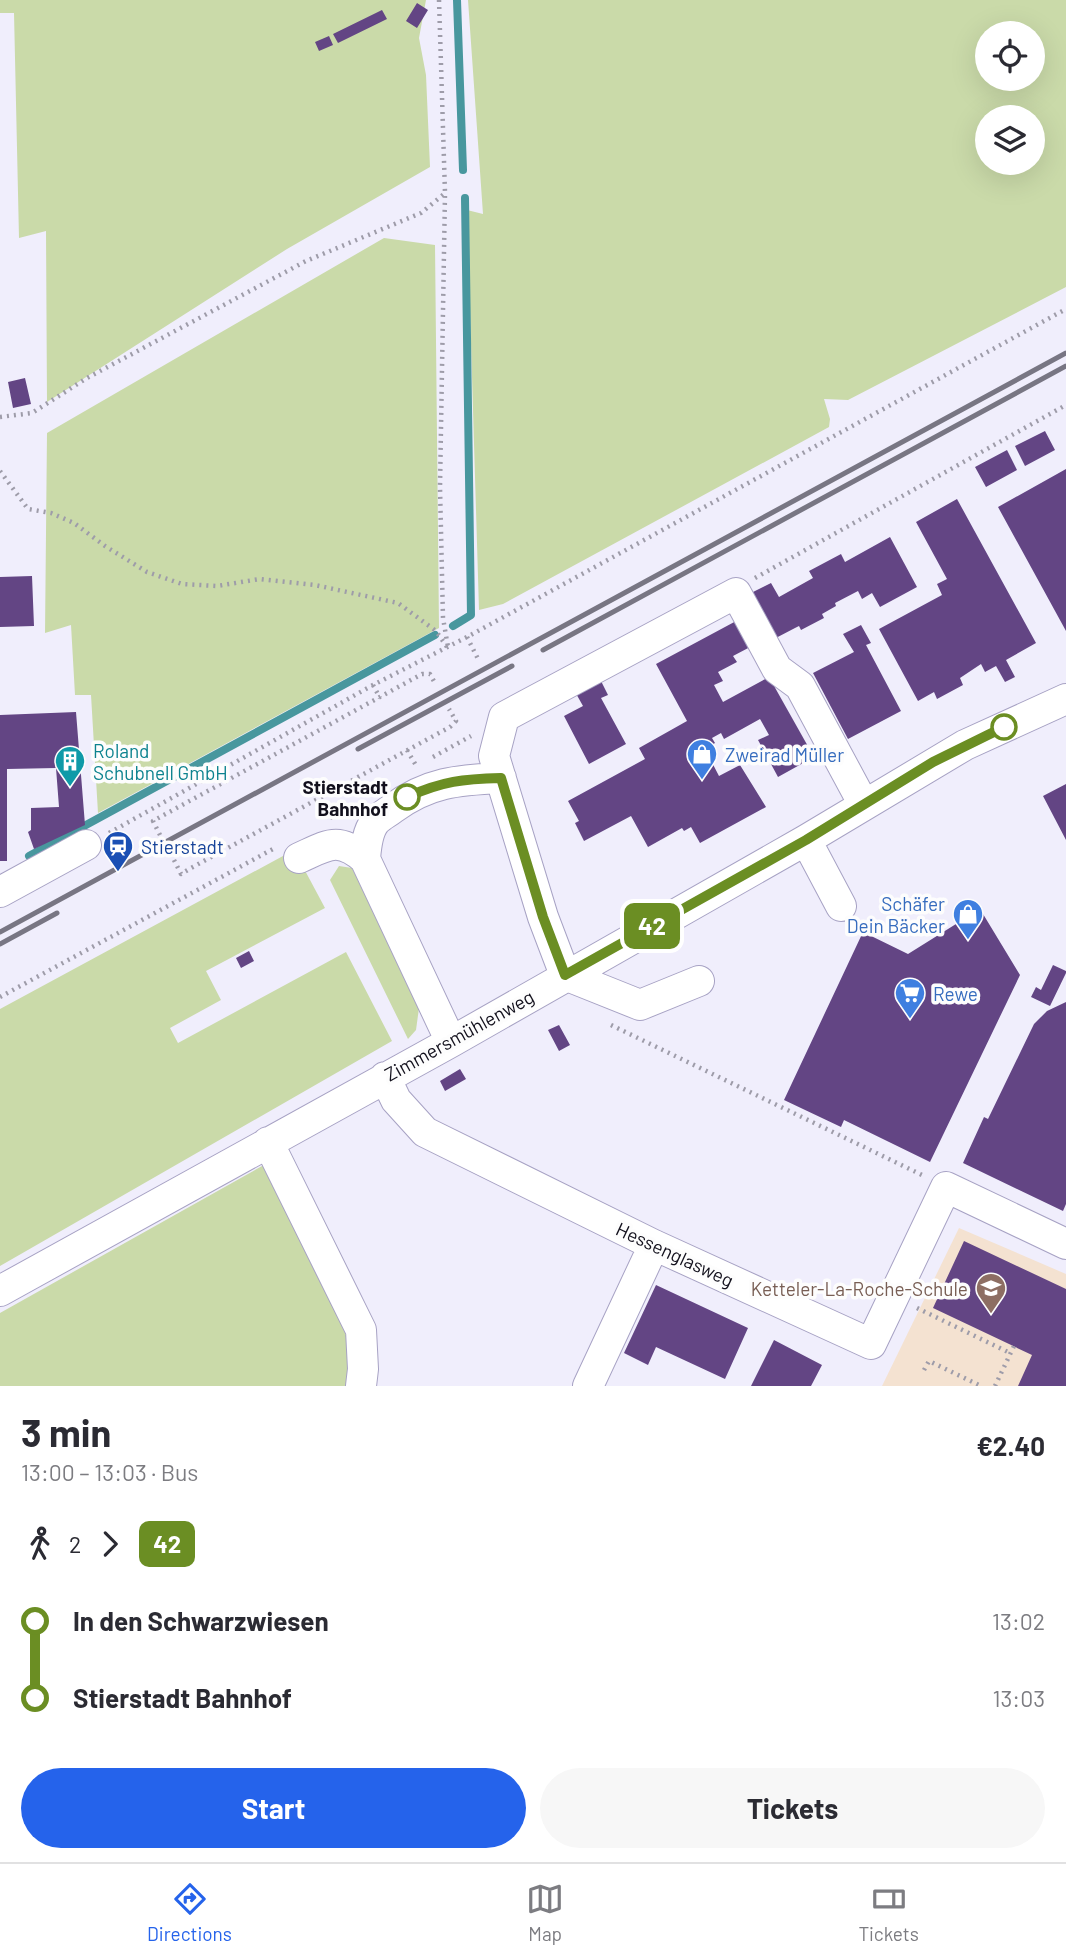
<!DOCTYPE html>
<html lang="en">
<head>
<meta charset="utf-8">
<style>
	body { margin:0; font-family:Barlow,sans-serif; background:#f7f7f7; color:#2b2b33; height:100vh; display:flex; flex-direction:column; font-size:26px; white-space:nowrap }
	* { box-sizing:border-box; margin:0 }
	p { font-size:23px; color:#7c7c81 }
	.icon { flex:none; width:38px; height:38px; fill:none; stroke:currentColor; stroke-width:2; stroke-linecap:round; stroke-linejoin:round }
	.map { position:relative; height:1386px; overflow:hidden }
	.side { display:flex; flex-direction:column; background:#fff; flex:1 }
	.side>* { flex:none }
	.badge { padding:0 14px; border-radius:10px; font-size:24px; line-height:46px }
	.tools { position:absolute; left:975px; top:21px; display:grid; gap:14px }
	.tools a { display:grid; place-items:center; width:70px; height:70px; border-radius:50%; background:#fff; box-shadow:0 7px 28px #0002; font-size:35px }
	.map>.badge { position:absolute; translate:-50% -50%; box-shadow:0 0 0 4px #fff }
	.legs { display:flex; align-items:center; gap:10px; height:77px; padding:0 21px; font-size:23px }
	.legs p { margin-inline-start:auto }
	.overview { display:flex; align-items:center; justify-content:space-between; height:119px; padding:0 21px }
	h1 { font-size:38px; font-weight:700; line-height:52px }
	.button { display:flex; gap:14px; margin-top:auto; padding:14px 21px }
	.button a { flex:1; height:80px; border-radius:42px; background:#2563eb; color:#fff; font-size:28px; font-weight:700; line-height:80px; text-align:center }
	.button a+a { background:#f7f7f7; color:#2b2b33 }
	ul { padding:0 21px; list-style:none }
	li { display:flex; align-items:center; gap:24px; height:77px; font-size:26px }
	li i { display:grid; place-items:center; width:10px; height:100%; margin:0 9px; background:currentColor }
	li i::after { content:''; width:18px; height:18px; margin:-9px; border:5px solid; border-radius:50%; background:#fff }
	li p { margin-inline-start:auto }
	li:first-child i { background:linear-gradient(#0000 50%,currentColor 0) }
	li:last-child i { background:linear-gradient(currentColor 50%,#0000 0) }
	.menu { display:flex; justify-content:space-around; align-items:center; height:98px; border-top:2px solid #e1e1e2; background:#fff; font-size:19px; color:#7c7c81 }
	.menu a { display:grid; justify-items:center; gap:4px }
	.menu .selected { color:#2563eb }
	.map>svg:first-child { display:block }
	.education { fill:#f4e2d1 }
	.green { fill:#cadaa9; fill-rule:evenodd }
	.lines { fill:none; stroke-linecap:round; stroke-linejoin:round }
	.stream { stroke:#48979e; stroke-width:8 }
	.building { fill:#634584 }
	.minor-casing { stroke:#a7a2c4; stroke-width:32 }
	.path { stroke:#9e9ca9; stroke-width:4.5; stroke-dasharray:2 5; stroke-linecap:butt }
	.minor { stroke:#fff; stroke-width:30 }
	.rail { stroke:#787683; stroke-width:5 }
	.line-1-casing { stroke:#fff; stroke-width:16 }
	.line-1 { stroke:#6b8e23; stroke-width:10 }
	.stop-1-dot { fill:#fff; stroke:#6b8e23; stroke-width:3.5 }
	.labels { text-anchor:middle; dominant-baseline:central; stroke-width:7; stroke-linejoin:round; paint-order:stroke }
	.culture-label { font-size:19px; fill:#0d838f; stroke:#fdfdfd; text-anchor:start }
	.shop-label { font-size:19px; fill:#366cbe; stroke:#fdfdfd; text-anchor:start }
	.stop-label { font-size:19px; font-weight:bold; fill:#12101c; stroke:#fdfdfd; text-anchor:end }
	.transit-label { font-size:19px; fill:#164399; stroke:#fdfdfd; text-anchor:start }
	.street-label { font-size:19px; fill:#12101c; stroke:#fdfdfd }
	.education-label { font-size:19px; fill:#785e54; stroke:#fdfdfd; text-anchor:end }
</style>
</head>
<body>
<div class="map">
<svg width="1066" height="1386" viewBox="0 0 1066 1386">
	<rect width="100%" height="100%" fill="#f0eefc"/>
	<path class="education" d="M959,1228L1066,1274V1386H882Z"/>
	<path class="green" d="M0,0H426L419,38L426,75L430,167L287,249L47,402L46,231L19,238L14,13H0Z
		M468,0H1066V287L848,400L824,399L830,419L829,427L503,604L479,610L467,210L483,214ZM987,33H1032V79H987ZM987,117H1032V163H987Z
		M384,238L435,245L439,628L98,813L91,695H75L71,625L45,633L47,433Z
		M294,850L325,908L206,971L221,1000L170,1028L178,1043L346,952L392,1041L0,1266V1009Z
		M339,866L352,868L419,1008L416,1030L408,1039L330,880Z
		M271,1161L356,1343L346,1386H0V1313Z"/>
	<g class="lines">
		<path class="stream" d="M457,0L463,170
			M453,626L471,615L465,198
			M29,856L435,635"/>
	</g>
	<path class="building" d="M417,3L428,10L417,28L406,21Z
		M382,10L387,19L338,43L333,34Z
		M329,36L333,45L319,51L315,42Z
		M25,378L31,404L13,408L8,382Z
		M1045,431L1055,450L1025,466L1015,446Z
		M1007,450L1017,470L986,487L975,467Z
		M1066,469V631L998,507Z
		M957,499L1036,643L1006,660L1015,677L1005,682L996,666L985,672L981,664L960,678L963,685L937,699L934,692L918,701L879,629L942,595L937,584L947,579L916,522Z
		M890,537L917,587L880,607L872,593L862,599L858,591L835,603L836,606L822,614L824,618L801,630L799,626L795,628L772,640L747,595L771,583L779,597L813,578L809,571L841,554L845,562Z
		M32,576L34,626L0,627V577Z
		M738,620L752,646L733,656L737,662L718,672L723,681L714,685L723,702L769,677L814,757L778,777L758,740L769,735L760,719L724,739L721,733L712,738L715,743L705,749L719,776L740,765L766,807L700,843L691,827L684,831L682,828L648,847L631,816L584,841L575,823L579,821L568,801L645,759L639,748L687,721L656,664Z
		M861,625L871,643L866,645L901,711L848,739L813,673L854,652L843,634Z
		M599,677L608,695L601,698L626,744L589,764L564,716L583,706L574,690Z
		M76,712L85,825L34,849L28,832L31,830V808L59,807L56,768L7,769V861H0V715Z
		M1066,784V840L1043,796Z
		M980,909L1020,975L930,1162L844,1120L841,1127L784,1100L863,932L908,954Z
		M249,951L254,961L241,968L236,958Z
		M1053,965L1066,971V973L1050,1006L1031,997L1036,987L1041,990Z
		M1066,1002V1204L1063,1211L963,1163L984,1117L988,1119L1034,1024L1047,1011Z
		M559,1025L570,1045L559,1051L548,1030Z
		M460,1069L466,1079L445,1091L440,1081Z
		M964,1241L1066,1289V1386H1018L1032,1355L933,1308Z
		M656,1285L748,1328L725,1379L656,1347L648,1365L624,1353Z
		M774,1340L822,1365L811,1386H751Z"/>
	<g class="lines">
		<g class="minor-casing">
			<path id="minor" d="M806,840L841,906
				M299,858C328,845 338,836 365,859L451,1042
				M365,859C366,847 367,832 375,822C379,817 387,813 392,809C428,782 458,780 501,778
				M0,892L86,845
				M699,981L640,1005L565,975L543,917L494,756L504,717L736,593L777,669L800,686L864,805
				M385,1077L396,1100L425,1132L654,1245L871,1344L946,1187L1066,1244
				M268,1142L361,1330L363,1369L361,1386
				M0,1291L451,1042L806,840L965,745L1066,699
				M588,1386L654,1245"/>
		</g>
		<path class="path" d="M439,0L445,193L440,487L443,618L448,647
			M0,417L32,413L87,378L306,261L421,213L444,194
			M0,471L28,509L51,513L74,523L105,546L147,572L182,584L217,586L260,579L315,585L398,603L436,631L447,647
			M755,578L1066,405
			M467,637L478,659
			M373,685L380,698
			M407,750L417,767
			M433,757L471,736
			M330,818L353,805
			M109,833L373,685L467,637L1066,309
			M160,835L153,821L162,816L422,674H430L436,685
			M174,860L181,874L191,868L450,727L456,721L449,709
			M0,997L273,849
			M611,1025L922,1175
			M917,1308L1010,1353
			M924,1370L929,1361L981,1386
			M995,1386L1014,1346"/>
		<use href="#minor" class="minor"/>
		<path class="rail" d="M543,650L1066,366
			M358,749L512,666
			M0,932L1066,353
			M0,944L57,913"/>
	</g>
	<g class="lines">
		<g class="line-1-casing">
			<path id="line-1" d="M407,797C443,781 463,779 501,778L543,917L565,975L806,840L933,762L1004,727"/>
		</g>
		<use href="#line-1" class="line-1"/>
	</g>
	<defs>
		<g id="shop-pin" transform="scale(1.575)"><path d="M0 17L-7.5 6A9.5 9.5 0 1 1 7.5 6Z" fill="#3f7fe0" stroke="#fdfdfd"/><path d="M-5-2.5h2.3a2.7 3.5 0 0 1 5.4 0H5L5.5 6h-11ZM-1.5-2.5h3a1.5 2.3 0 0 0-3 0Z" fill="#fff"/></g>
		<g id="building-pin" transform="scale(1.575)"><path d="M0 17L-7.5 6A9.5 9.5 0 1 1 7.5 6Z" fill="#0f9aa8" stroke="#fdfdfd"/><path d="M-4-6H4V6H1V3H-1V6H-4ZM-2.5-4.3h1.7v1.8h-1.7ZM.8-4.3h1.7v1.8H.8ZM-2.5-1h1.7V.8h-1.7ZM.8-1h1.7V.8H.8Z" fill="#fff"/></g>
		<g id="station-pin" transform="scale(1.575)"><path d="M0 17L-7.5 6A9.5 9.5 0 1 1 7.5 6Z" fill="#1a4fb4" stroke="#fdfdfd"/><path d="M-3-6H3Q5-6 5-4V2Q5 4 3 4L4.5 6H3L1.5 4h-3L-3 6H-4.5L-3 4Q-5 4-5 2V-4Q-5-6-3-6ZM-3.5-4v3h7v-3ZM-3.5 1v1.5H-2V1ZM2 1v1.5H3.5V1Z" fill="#fff"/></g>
		<g id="supermarket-pin" transform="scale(1.575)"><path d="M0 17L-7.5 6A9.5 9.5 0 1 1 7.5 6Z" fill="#3f7fe0" stroke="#fdfdfd"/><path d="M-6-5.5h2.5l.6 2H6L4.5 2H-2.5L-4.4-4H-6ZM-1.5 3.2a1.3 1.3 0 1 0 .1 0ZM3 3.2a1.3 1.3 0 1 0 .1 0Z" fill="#fff"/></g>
		<g id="school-pin" transform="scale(1.575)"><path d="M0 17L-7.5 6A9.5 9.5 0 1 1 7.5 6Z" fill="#8d6e63" stroke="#fdfdfd"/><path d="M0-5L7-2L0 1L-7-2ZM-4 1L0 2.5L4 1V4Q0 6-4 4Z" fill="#fff"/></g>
	</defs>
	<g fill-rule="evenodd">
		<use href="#shop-pin" x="702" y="754"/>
		<use href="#building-pin" x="70" y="761"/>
		<use href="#station-pin" x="118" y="846"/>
		<use href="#shop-pin" x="968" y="914"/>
		<use href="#supermarket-pin" x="910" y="993"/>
		<use href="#school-pin" x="991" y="1288"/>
	</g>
	<g class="stop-1-dot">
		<circle cx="1004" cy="727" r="12"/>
		<circle cx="407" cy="797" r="12"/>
	</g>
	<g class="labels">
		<g class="culture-label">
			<text x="93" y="750">Roland<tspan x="93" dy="22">Schubnell GmbH</tspan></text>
		</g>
		<g class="shop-label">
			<text x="725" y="754">Zweirad Müller</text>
			<text x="945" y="903" text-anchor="end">Schäfer<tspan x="945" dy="22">Dein Bäcker</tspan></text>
			<text x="933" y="993">Rewe</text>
		</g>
		<g class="stop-label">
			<text x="388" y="786">Stierstadt<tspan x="388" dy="22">Bahnhof</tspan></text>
		</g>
		<g class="transit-label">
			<text x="141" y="846">Stierstadt</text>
		</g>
		<g class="street-label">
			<text transform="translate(459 1035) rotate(-29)">Zimmersmühlenweg</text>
			<text transform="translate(675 1254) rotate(25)">Hessenglasweg</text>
		</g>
		<g class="education-label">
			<text x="968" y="1288">Ketteler-La-Roche-Schule</text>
		</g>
	</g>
</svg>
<div class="tools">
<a><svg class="icon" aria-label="locate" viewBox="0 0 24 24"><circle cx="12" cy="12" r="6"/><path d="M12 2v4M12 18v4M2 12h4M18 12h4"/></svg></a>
<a><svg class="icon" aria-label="layers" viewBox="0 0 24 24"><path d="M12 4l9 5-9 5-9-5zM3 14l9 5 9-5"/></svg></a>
</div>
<b class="badge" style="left:652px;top:926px;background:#6b8e23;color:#fff">42</b>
</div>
<section class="side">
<div class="overview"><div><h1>3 min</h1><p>13:00 – 13:03 · Bus</p></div><b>€2.40</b></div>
<div class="legs"><svg class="icon" aria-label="walk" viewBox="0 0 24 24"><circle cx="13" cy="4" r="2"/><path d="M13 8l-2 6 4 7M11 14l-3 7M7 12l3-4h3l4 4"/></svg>2<svg class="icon" aria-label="forward" viewBox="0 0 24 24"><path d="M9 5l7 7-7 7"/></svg><b class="badge" style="background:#6b8e23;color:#fff">42</b></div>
<ul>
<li><i style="color:#6b8e23"></i><b>In den Schwarzwiesen</b><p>13:02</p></li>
<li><i style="color:#6b8e23"></i><b>Stierstadt Bahnhof</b><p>13:03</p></li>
</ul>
<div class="button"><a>Start</a><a>Tickets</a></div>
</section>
<nav class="menu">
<a class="selected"><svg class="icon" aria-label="directions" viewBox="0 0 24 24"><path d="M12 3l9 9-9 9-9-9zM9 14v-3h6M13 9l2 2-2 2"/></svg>Directions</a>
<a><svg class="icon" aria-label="map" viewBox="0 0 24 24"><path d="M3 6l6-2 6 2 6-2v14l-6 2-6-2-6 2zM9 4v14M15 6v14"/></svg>Map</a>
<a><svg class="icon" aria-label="tickets" viewBox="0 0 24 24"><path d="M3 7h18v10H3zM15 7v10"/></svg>Tickets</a>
</nav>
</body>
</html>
